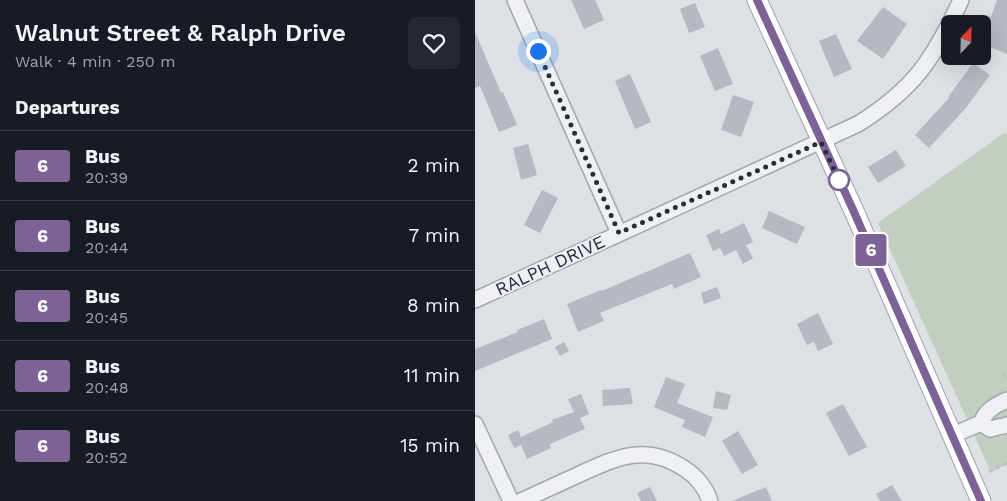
<!DOCTYPE html>
<html lang="en">
<head>
<meta charset="utf-8">
<style>
	body { margin:0; font-family:"Work Sans",sans-serif; background:#242831; color:#f1f3f6; height:100vh; display:flex; flex-direction:column; font-size:19px; white-space:nowrap }
	* { box-sizing:border-box; margin:0 }
	p { font-size:16px; color:#9ea1a6 }
	.icon { flex:none; width:28px; height:28px; fill:none; stroke:currentColor; stroke-width:2; stroke-linecap:round; stroke-linejoin:round }
	.map { position:relative; flex:1; overflow:hidden }
	.drawer { display:flex; flex-direction:column; background:#171b24; width:475px }
	.drawer>* { flex:none }
	.badge { padding:0 10px; border-radius:4px; font-size:18px; line-height:32px }
	.needle { width:32px; rotate:22deg }
	.controls { position:absolute; left:466px; top:15px; display:grid; gap:10px }
	.controls a { display:grid; place-items:center; width:50px; height:50px; border-radius:8px; background:#171b24; box-shadow:0 5px 20px #0002; font-size:25px }
	.you { position:absolute; width:25px; height:25px; margin:-12px; border:4px solid #fff; border-radius:50%; background:#1a73e8; box-shadow:0 0 0 8px #1a73e833 }
	.map>.badge { position:absolute; translate:-50% -50%; box-shadow:0 0 0 2px #fff }
	h2 { padding:0 15px; font-size:19px; line-height:45px }
	.round { display:grid; place-items:center; flex:none; width:52px; height:52px; border-radius:8px; background:#242831 }
	.summary { display:flex; align-items:center; justify-content:space-between; height:85px; padding:0 15px }
	h1 { font-size:24px; font-weight:600; line-height:38px }
	ul { padding:0; list-style:none }
	li { display:flex; align-items:center; gap:15px; height:70px; padding:0 15px; border-top:1px solid #363941 }
	li div { flex:1 }
	li b { display:block; font-size:19px }
	li em { font-style:normal }
	li .badge { min-width:55px; font-weight:700; text-align:center }
	main { display:flex; flex:1; min-height:0 }
	.map>svg:first-child { display:block }
	.green { fill:#c2cebf }
	.building { fill:#b5b9c1 }
	.lines { fill:none; stroke-linecap:round; stroke-linejoin:round }
	.minor-casing { stroke:#a3a7ae; stroke-width:18 }
	.major-casing { stroke:#9ea4af; stroke-width:21 }
	.path { stroke:#bbbec4; stroke-width:2.5; stroke-dasharray:4 4; stroke-linecap:butt }
	.minor { stroke:#eff0f4; stroke-width:15 }
	.major { stroke:#fff; stroke-width:19 }
	.line-casing { stroke:#fff; stroke-width:11 }
	.line { stroke:#7c6297; stroke-width:8 }
	.walk { stroke:#282e3a; stroke-width:5; stroke-dasharray:0 9 }
	.stop-dot { fill:#fff; stroke:#7c6297; stroke-width:2.5 }
	.labels { text-anchor:middle; dominant-baseline:central; stroke-width:4; stroke-linejoin:round; paint-order:stroke }
	.street-label { font-size:18px; fill:#282e3a; stroke:#eceff3 }
</style>
</head>
<body>
<main>
<section class="drawer">
<div class="summary"><div><h1>Walnut Street &amp; Ralph Drive</h1><p>Walk · 4 min · 250 m</p></div><a class="round"><svg class="icon" aria-label="heart" viewBox="0 0 24 24"><path d="M12 20l-8-8c-3-5 5-10 8-4 3-6 11-1 8 4z"/></svg></a></div>
<h2>Departures</h2>
<ul>
<li><span class="badge" style="background:#7c6297;color:#fff">6</span><div><b>Bus</b><p>20:39</p></div><em>2 min</em></li>
<li><span class="badge" style="background:#7c6297;color:#fff">6</span><div><b>Bus</b><p>20:44</p></div><em>7 min</em></li>
<li><span class="badge" style="background:#7c6297;color:#fff">6</span><div><b>Bus</b><p>20:45</p></div><em>8 min</em></li>
<li><span class="badge" style="background:#7c6297;color:#fff">6</span><div><b>Bus</b><p>20:48</p></div><em>11 min</em></li>
<li><span class="badge" style="background:#7c6297;color:#fff">6</span><div><b>Bus</b><p>20:52</p></div><em>15 min</em></li>
</ul>
</section>
<div class="map">
<svg width="532" height="501" viewBox="0 0 532 501">
	<rect width="100%" height="100%" fill="#dde0e5"/>
	<path class="green" d="M529,133L532,134V464L516,472L403,223Z"/>
	<path class="building" d="M96,0H120L129,20L109,29Z
		M522,0H532V54L508,44V28L513,15L516,17Z
		M220,3L230,27L214,33L205,9Z
		M408,7L432,24L408,59L382,41Z
		M0,32L26,93L28,92L42,125L24,132L5,86L0,88Z
		M361,34L377,69L359,77L344,41Z
		M243,48L258,84L240,91L225,56Z
		M498,63L515,75L490,109L454,148L440,135L474,98L473,97Z
		M155,74L176,122L160,129L140,81Z
		M258,95L279,102L266,137L246,130Z
		M53,144L62,175L46,180L38,148Z
		M421,150L431,166L403,183L393,167Z
		M67,190L83,198L65,233L49,225Z
		M294,211L330,227L322,244L287,228Z
		M269,223L278,242L271,245L278,258L268,264L261,250L249,256L245,248L238,251L231,235L244,229L246,234Z
		M215,253L226,277L199,289L197,284L125,313L129,321L103,332L92,304L126,290L127,291Z
		M242,287L246,298L229,304L226,293Z
		M343,313L358,344L343,351L339,342L332,345L322,324Z
		M69,319L77,339L0,371V349L43,332L42,330Z
		M89,342L94,351L85,356L80,347Z
		M191,377L210,384L202,403L238,417L230,437L207,427L210,420L179,407Z
		M155,388L158,404L128,406L127,390Z
		M241,391L256,395L252,410L238,408Z
		M106,394L114,414L105,418L110,429L75,444L76,448L52,459L46,445L39,448L33,435L43,430L46,437L78,422L77,420L99,412L93,399Z
		M368,404L392,447L374,456L351,413Z
		M263,431L283,465L267,474L247,441Z
		M417,485L427,501H405L401,494Z
		M175,487L182,501H166L162,493Z
		M291,487L297,501H257Z"/>
	<g class="lines">
		<g class="minor-casing">
			<path id="minor" d="M40,0L144,233
				M0,300L383,124C439,89 458,60 486,0
				M506,423L515,429L532,425
				M0,424L36,501
				M478,435L506,423C511,410 519,406 532,400
				M46,501C66,492 85,483 105,474C142,457 172,443 210,469C221,476 231,488 235,501"/>
		</g>
		<g class="major-casing">
			<path id="major" d="M282,0L379,211L506,501"/>
		</g>
		<path class="path" d="M529,374L532,380
			M514,472L532,463"/>
		<use href="#minor" class="minor"/>
		<use href="#major" class="major"/>
	</g>
	<g class="lines">
		<g class="line-casing">
			<path id="line" d="M282,0L379,212L506,501"/>
		</g>
		<use href="#line" class="line"/>
		<path class="walk" d="M63,51L144,233L346,142L367,186L364,180"/>
	</g>
	<circle class="stop-dot" cx="364" cy="180" r="10"/>
	<g class="labels">
		<g class="street-label">
			<text transform="translate(75 265) rotate(-25)">RALPH DRIVE</text>
		</g>
	</g>
</svg>
<div class="controls">
<a><svg class="needle" viewBox="-14 -14 28 28"><path d="M0-13l5 13h-10z" fill="#e53935"/><path d="M0 13l5-13h-10z" fill="#9ea1a6"/></svg></a>
</div>
<div class="you" style="left:63px;top:51px"></div>
<b class="badge" style="left:396px;top:250px;background:#7c6297;color:#fff">6</b>
</div>
</main>
</body>
</html>
